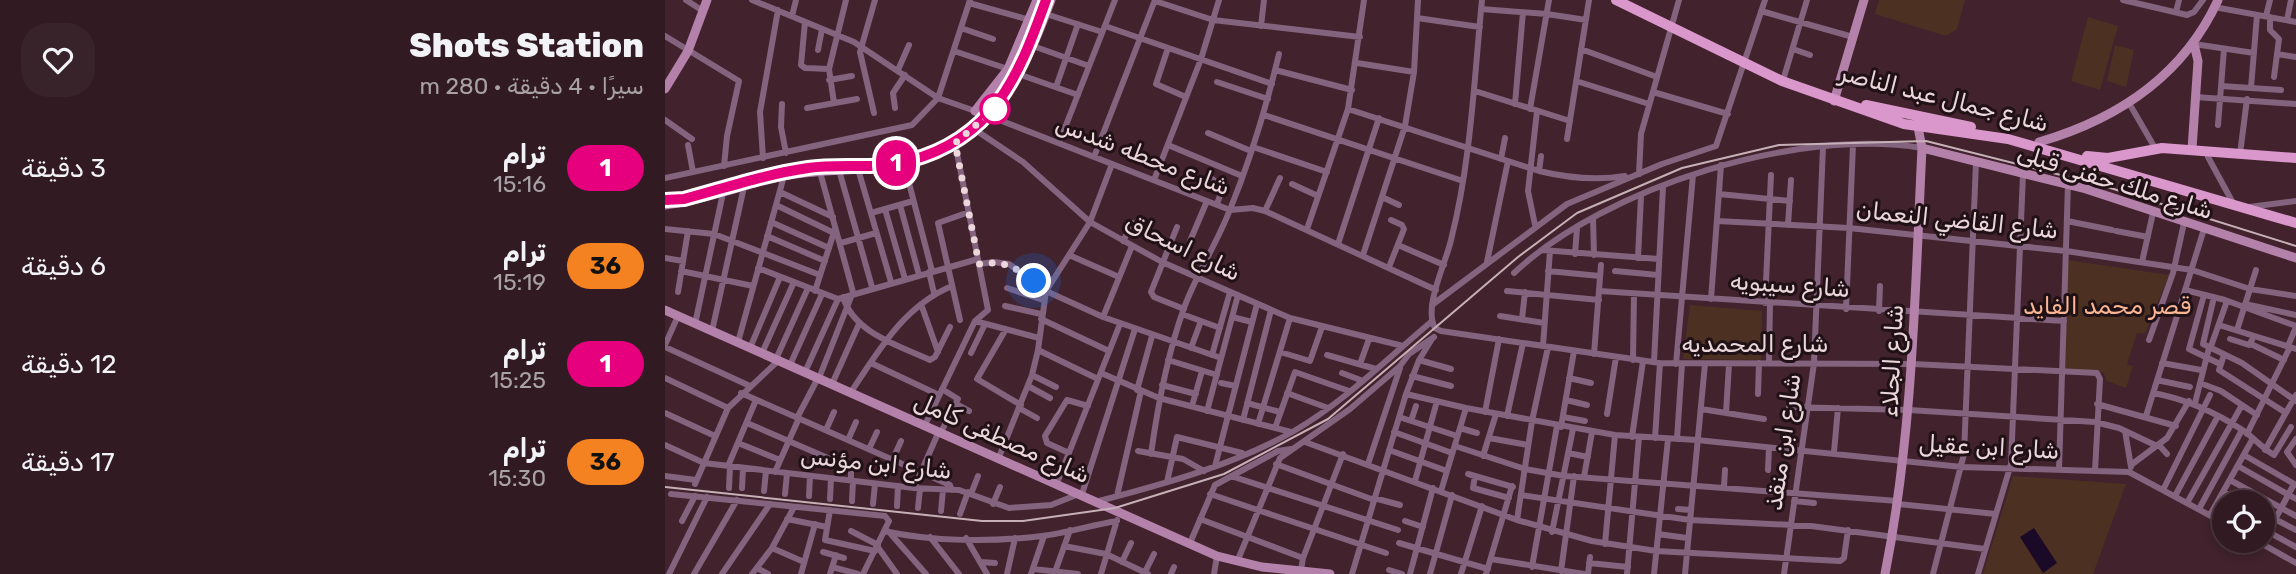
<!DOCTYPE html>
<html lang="ar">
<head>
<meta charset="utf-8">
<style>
	body { margin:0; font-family:Rubik,"Noto Sans Arabic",sans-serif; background:#39232a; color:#f1f3f6; direction:rtl; height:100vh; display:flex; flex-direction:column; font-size:26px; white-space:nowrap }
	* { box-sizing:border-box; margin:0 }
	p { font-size:23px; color:#a8a1a5 }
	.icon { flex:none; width:38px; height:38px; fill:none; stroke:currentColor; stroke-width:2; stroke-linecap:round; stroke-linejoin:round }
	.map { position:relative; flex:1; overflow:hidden; direction:ltr }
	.drawer { display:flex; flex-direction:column; background:#311a22; width:665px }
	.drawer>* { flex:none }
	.badge { padding:0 14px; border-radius:23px; font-size:24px; line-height:46px }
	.fabs { position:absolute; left:1547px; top:490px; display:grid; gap:14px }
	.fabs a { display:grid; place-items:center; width:63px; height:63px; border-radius:50%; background:#311a22; box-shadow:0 4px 10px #0003,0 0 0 2px #4c3840; font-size:35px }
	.you { position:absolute; width:35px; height:35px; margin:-18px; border:5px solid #fff; border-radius:50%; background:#1a73e8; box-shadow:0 0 0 10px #1a73e833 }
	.map>.badge { position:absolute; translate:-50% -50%; box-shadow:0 0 0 4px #fff }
	.round { display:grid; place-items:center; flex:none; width:74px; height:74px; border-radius:28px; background:#39232a }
	.head { display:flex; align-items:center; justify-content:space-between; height:119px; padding:0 21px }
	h1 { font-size:33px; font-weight:800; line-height:52px }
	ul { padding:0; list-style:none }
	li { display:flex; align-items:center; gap:21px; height:98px; padding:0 21px }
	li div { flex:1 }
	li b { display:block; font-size:26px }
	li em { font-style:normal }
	li .badge { min-width:77px; font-weight:700; text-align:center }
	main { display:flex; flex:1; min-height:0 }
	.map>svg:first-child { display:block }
	.green { fill:#4c3122 }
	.water { fill:#1b0928 }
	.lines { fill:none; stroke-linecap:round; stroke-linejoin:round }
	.street { stroke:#83637d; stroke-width:6 }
	.secondary { stroke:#b381aa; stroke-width:9 }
	.primary { stroke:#d997cc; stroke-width:10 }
	.rail { stroke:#c7b0b7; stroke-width:2 }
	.line-casing { stroke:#fff; stroke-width:16 }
	.line { stroke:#e6007e; stroke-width:10 }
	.walk { stroke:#ebd6dc; stroke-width:7; stroke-dasharray:0 12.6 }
	.stop-dot { fill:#fff; stroke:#e6007e; stroke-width:3.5 }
	.labels { text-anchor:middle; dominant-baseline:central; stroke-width:6; stroke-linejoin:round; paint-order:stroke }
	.street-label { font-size:24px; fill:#ebd6dc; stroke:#1f1115 }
	.park-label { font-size:24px; fill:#fab693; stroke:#1f1115 }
</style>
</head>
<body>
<main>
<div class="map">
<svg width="1631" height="574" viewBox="0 0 1631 574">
	<rect width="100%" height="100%" fill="#41222d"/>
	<path class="green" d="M1214,0H1300L1292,29L1281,36L1210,14Z
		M1423,17L1453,26L1435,90L1406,81Z
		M1450,45L1469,50L1461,87L1442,81Z
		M1403,260L1504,275L1480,334L1472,333L1462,364L1468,366L1461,388L1442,381L1438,372L1400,368Z
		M1025,305L1097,311L1096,360L1018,359Z
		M1348,476L1461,484L1428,574H1318Z"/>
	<path class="water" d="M1369,528L1392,563L1378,573L1355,537Z"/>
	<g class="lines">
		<path class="street" d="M21,0L38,11
			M87,0L189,42L273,98L310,111
			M817,0C809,80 806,162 786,240C781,263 758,307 770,328L776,331L995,363L1248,364L1432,373L1435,379L1430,471
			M1458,0L1522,15L1529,12L1538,0
			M490,1L548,20L695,37
			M304,3L365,20
			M1549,7L1631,22
			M816,9L882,14L921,20
			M1096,11L1188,37
			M1511,12L1514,0
			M381,14L437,32
			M127,16L131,0
			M1601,16L1605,0
			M1605,17V30L1614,39L1609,77
			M752,18L815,27
			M1622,20L1626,0
			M140,22L136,65L140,68L164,69
			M440,26L607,84
			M596,26L599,0
			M296,28L328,39
			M0,36L74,81L62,136L59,166
			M1529,44L1589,53
			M368,46L424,66
			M503,48L491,84L521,97
			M916,49L992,77
			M1128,49L1145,55
			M153,50L157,29
			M289,51L343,69
			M1612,54L1631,57
			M692,63L749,72
			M233,70L244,45
			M610,70L687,90
			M356,75L413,95
			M1119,77L1142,0
			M164,80L187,76
			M911,81L984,104
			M552,82L603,99
			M1556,86L1616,90
			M391,87L413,24
			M1586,88L1592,15
			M810,91L905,121
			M988,92L1063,114
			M1530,97L1631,104
			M169,103L164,69L181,0
			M1464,103L1490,148
			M117,104L116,127L121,153
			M850,104L858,12
			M142,108L192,99
			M230,108L228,93L240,75
			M683,109L874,171C903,178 930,181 960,176
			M865,109L884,0
			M209,113L195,52L210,0
			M599,115L798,181
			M324,116L565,210L588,208L600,211L771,290
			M0,120L27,139
			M1553,125L1559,49
			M309,129L358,162L425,222L497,262L625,318L738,346
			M543,133L586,151
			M902,139L924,0
			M394,143L450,0
			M23,145L28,172
			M503,145L577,176
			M588,147L662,172
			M1575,154L1582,99
			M429,157L490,0
			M1543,157L1568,203
			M98,158L95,112L113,10
			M836,159L840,138
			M239,164L267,271
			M193,169L226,282
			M174,170L207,287
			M874,171L876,156
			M974,174L976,134L1014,0
			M0,178L247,125L273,98L305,0
			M547,179L558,187L552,204
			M489,180L536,59L554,0
			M627,184L653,196
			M115,192L168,217
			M1054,194L1125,201
			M717,197L734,205
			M111,205L169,233
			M235,205L254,275
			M1584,207L1631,201
			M220,209L240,279
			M600,211L615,178
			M206,213L248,201
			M928,218L929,255
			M1052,221L1184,228L1401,251L1527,270L1585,289L1631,296
			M1402,221L1447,230
			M106,222L164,248
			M870,225L863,191L872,111
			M1123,225L1126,180
			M512,227L486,292L489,297L519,309
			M0,229L49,234L155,275
			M642,229L683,109L699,0
			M1451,231L1483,237
			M102,236L160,261
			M458,241L468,223
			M525,241L542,201
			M176,243L211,233
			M673,244L714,118
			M733,245L779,265
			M877,250L994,259
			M910,254L912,228
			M404,255L454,277
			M698,255L740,126L749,72L753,0
			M0,258L18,261
			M973,258L976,196
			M822,262L843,161
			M1477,262L1488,213
			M314,264L329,262L344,264L381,291L438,317L556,358
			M724,267L739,229L737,225L726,220
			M93,268L173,299L313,259
			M16,271L88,286
			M883,271L935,276
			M950,271L993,275
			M264,272L269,293
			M849,273C940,187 1134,127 1257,148
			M342,288L378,300
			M1520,290L1560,300L1631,326
			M150,291L170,229
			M842,291L934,300
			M934,291L1399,321
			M13,292L23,231
			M1539,295L1524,349L1555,364
			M178,297C189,333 233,345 265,360L270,357L285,327
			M1549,297L1538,344L1577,363L1631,401
			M1046,299L1056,165
			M1100,303L1106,175
			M256,304L273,352
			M1580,304L1631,315
			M767,305L902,204L997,164L1051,146L1100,0
			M340,306L376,314
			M1181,309L1188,145
			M1214,311L1215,286
			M517,314L555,328
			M835,316L879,323
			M438,317L467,246
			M567,317L587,322
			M376,319L444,351
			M857,319L860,292
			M295,320L273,223L304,212
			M310,321L374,338
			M30,324L58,193
			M1554,325L1631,349
			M341,329L312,379L356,405
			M1572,330L1591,270
			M47,331L79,187
			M1565,339L1584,345L1587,340
			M1484,340L1508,273L1519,223
			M73,342L119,176
			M1586,344L1619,360
			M0,345L13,316
			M878,346L885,251
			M1623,346L1631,327
			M0,347L85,386
			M85,348L115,277
			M526,348L536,321
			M1545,349L1562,301
			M373,350L433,379
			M615,352L645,361L657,327
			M97,353L129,282
			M306,353L320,324
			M929,354L936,265
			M547,355L565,292
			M662,355L711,369
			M1559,355L1554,370L1621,413
			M111,359L143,288
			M503,360L552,375
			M754,360L786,369
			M968,360L969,294
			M989,362L998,187
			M206,363L274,395
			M1104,363L1105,303
			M1497,363L1536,370
			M695,364L704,339
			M1011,364L1028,175
			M125,365L157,294
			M140,372L173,299
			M436,373L494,398L626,432
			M677,373L698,381
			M367,375L391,387
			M747,376L786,386
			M0,378L63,408
			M154,378L188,292L155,172
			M904,378L926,383
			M1492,380L1525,387
			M556,383L571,386
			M1535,383L1556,391L1592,415
			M167,384L194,324
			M497,385L531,394
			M363,386L385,398
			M472,390L487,336
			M186,392C214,350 239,306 287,286
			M76,393L285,485L287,490
			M622,393L663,408
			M1488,393C1522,399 1550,412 1579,431C1589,438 1597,448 1609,455L1626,427
			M741,394L801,408L950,435L1032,440L1297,467L1464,472L1559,523
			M1093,394L1094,363
			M901,400L922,405
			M582,403L615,412
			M1530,403L1544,348
			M291,404L304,411
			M1432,404L1511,426
			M527,406L537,371
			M1124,407L1244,410L1430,422L1454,428L1492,446
			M354,408L372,418
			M1036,409L1099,419
			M542,411L573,295
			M820,412L834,339
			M0,413L50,436
			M1061,413L1064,364
			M942,414L951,357
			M842,416L858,343
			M1481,416L1539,229
			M734,417L792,436
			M898,417L920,421
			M132,418L153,378
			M578,420L606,310
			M746,421L751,406
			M82,423L186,468V481
			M593,424L625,318
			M260,425L310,321L323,310L290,143
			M896,427L909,351
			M610,428L630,372L684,391
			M795,428L812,433
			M161,430L169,412
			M1460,431L1466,467
			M276,432L293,399L277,389
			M729,432L787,453
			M1582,434L1625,347
			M967,437L978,361
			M824,438L863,445
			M990,438L995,363
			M1012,439L1017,364
			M1631,439L1622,452L1631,465
			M183,440L191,422
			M640,442L852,520L927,541L991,551L1175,561L1179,558L1183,530
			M73,443L115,460
			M0,445L39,463L249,488L294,490L344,508L386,505L414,494
			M1494,445L1502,454
			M790,446L860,469L899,476L1233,501
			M204,449L212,432
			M724,450L782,471
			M1600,450L1631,395
			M473,451L518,459L539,471
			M1169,452L1173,408
			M404,453L382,443L380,436L402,400L423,406
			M903,453L923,457
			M486,454C493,404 502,355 519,308C531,275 551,245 564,212C585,161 601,108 614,54
			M1579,455L1631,485
			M818,456L831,414
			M334,457L367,375L373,350L381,291L425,222L447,164
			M228,459L236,441
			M611,464L709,500
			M703,464L735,368
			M1466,465L1502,438L1524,401
			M63,466L91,400
			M550,466L592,304
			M1573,466L1631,499
			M1103,470L1104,448
			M1394,470L1403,184
			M110,472L134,418
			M803,474L848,487
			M0,476L31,480
			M566,476L733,530
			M810,476L808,488L844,498
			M919,477L927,432
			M1565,480L1631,516
			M750,481L772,401
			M502,482L512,437L577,453
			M392,483L455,324
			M30,484L63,408L114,360
			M1059,487L1060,470
			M64,488L65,467
			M77,488L78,468
			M249,488L274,431
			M1498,490L1545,395
			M99,491L101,471
			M776,491L801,408
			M1558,492L1577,502
			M6,494L220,516L224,521L198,574
			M120,494L122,473
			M306,494L313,476
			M417,494L470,329
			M545,494L721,553
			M856,495L1025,520L1146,526L1320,549
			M144,496L145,476
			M452,496L476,391
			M1510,496L1553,416
			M709,498L735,505
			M165,499L166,479
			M187,501L188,481
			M434,501C499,484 569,465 629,431C679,402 722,359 766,322
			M1129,501L1149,503
			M1522,503L1577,405
			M208,504L210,484
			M328,504L335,487
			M1233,504L1331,514
			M232,506L233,486
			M253,508L255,489
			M1013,509L1026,510
			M1534,509L1577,430
			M165,510L160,540L210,551
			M276,511L278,490
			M1598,513L1631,530
			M295,514L303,492
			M1545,515L1587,440
			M122,519L162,527
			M535,519L638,558
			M852,520L867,421L883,347
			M17,521L30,496
			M740,521L758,527
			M1598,529L1631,547
			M186,531L213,545
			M219,531C268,542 327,542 377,536C402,533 427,525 452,521
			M224,532L261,574
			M887,532L908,429
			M993,534L1022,538
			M265,537L294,574
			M301,538L322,574
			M1592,541L1631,563
			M525,543L550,485L613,451L626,449
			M734,543L823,569
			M940,544L950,435
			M1597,544L1629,484
			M212,546L232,574
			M399,546L441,554L483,574
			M107,548L139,562
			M158,552L179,558
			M826,559L919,574
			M316,562L330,563
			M457,562L466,543
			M572,562L615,458L685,409L735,366L744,354L769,337
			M924,563L963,567
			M167,567L193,574
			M867,567L892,426
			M92,568L103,574
			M368,569L413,574
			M724,570L737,574
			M896,571L909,476
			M390,572L405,530
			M480,572L489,554
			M4,574L42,497
			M29,574L72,500
			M57,574L105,504
			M87,574L107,548L129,507
			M136,574L150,524
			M165,574L171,555
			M342,574L350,538
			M366,574L379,536
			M436,574L452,520
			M506,574L509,567
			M549,574L552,556
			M639,574L636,570L638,558L678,454
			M687,574L741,394L754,360L767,339
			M745,574L768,488
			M765,574L787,495
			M796,574L817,506
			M821,574L847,486
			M923,574L925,557
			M962,574L974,437
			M989,574L1003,439
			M1020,574L1040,364
			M1119,574L1149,363L1158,147
			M1268,574L1299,454L1311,162
			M1313,574L1346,464L1358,174"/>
		<path class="secondary" d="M0,89L23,51L42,0
			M1169,101L1199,0
			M324,116L310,111L343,69L372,0
			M1374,142C1453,119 1518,76 1553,0
			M1257,148L1421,189L1631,258
			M1527,149L1533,61L1529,44
			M0,205C41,200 79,184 119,176C152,169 187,171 220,167C319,154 355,85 386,0
			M0,310L552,556L597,567L665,574
			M1220,574C1248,433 1250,291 1257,148L1253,127"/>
		<path class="primary" d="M951,0L1117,81L1239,124L1343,139L1631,223
			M1201,105L1306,127
			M1422,156L1443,158L1497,148L1631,158"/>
		<path class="rail" d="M0,487L317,521H358L450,508L559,474L663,419L853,257L912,213L1017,168L1114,145L1261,141L1439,186L1631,246"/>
	</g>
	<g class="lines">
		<g class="line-casing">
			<path id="line" d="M0,200L19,199C60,188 101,174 143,168C176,163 211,170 243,161C329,139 354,75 381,0"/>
		</g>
		<use href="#line" class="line"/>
		<path class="walk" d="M330,109L290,143L314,264C337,260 351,267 369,281"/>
	</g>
	<circle class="stop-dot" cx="330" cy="109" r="14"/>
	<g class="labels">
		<g class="street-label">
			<text transform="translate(1279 98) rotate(14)">شارع جمال عبد الناصر</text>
			<text transform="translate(478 155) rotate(21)">شارع محطه شدس</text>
			<text transform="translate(1450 182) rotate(17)">شارع ملك حفنى قبلى</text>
			<text transform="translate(1292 220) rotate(6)">شارع القاضي النعمان</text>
			<text transform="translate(518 247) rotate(26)">شارع اسحاق</text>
			<text transform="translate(1125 285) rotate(4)">شارع سيبويه</text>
			<text x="1090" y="344">شارع المحمديه</text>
			<text transform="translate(1227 361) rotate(-87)">شارع الجلاء</text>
			<text transform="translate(337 438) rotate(24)">شارع مصطفى كامل</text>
			<text transform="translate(1118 442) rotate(-82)">شارع ابن منقذ</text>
			<text transform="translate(1324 447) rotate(3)">شارع ابن عقيل</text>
			<text transform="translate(211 463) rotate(6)">شارع ابن مؤنس</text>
		</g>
		<g class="park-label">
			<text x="1442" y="306">قصر محمد الفايد</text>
		</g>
	</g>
</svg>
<div class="fabs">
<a><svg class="icon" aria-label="locate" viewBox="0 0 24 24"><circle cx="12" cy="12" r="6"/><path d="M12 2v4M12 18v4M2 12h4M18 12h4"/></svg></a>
</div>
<div class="you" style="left:369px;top:281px"></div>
<b class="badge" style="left:231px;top:163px;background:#e6007e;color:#fff">1</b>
</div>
<section class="drawer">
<div class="head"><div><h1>Shots Station</h1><p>سيرًا · 4 دقيقة · 280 m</p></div><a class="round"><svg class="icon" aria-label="heart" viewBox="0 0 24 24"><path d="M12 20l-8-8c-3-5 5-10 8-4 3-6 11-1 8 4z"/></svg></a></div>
<ul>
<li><span class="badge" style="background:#e6007e;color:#fff">1</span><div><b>ترام</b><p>15:16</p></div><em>3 دقيقة</em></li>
<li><span class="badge" style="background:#f58220;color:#111">36</span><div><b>ترام</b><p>15:19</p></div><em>6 دقيقة</em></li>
<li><span class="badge" style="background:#e6007e;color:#fff">1</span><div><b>ترام</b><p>15:25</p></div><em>12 دقيقة</em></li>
<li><span class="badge" style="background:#f58220;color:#111">36</span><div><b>ترام</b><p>15:30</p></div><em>17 دقيقة</em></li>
</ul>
</section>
</main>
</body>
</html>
